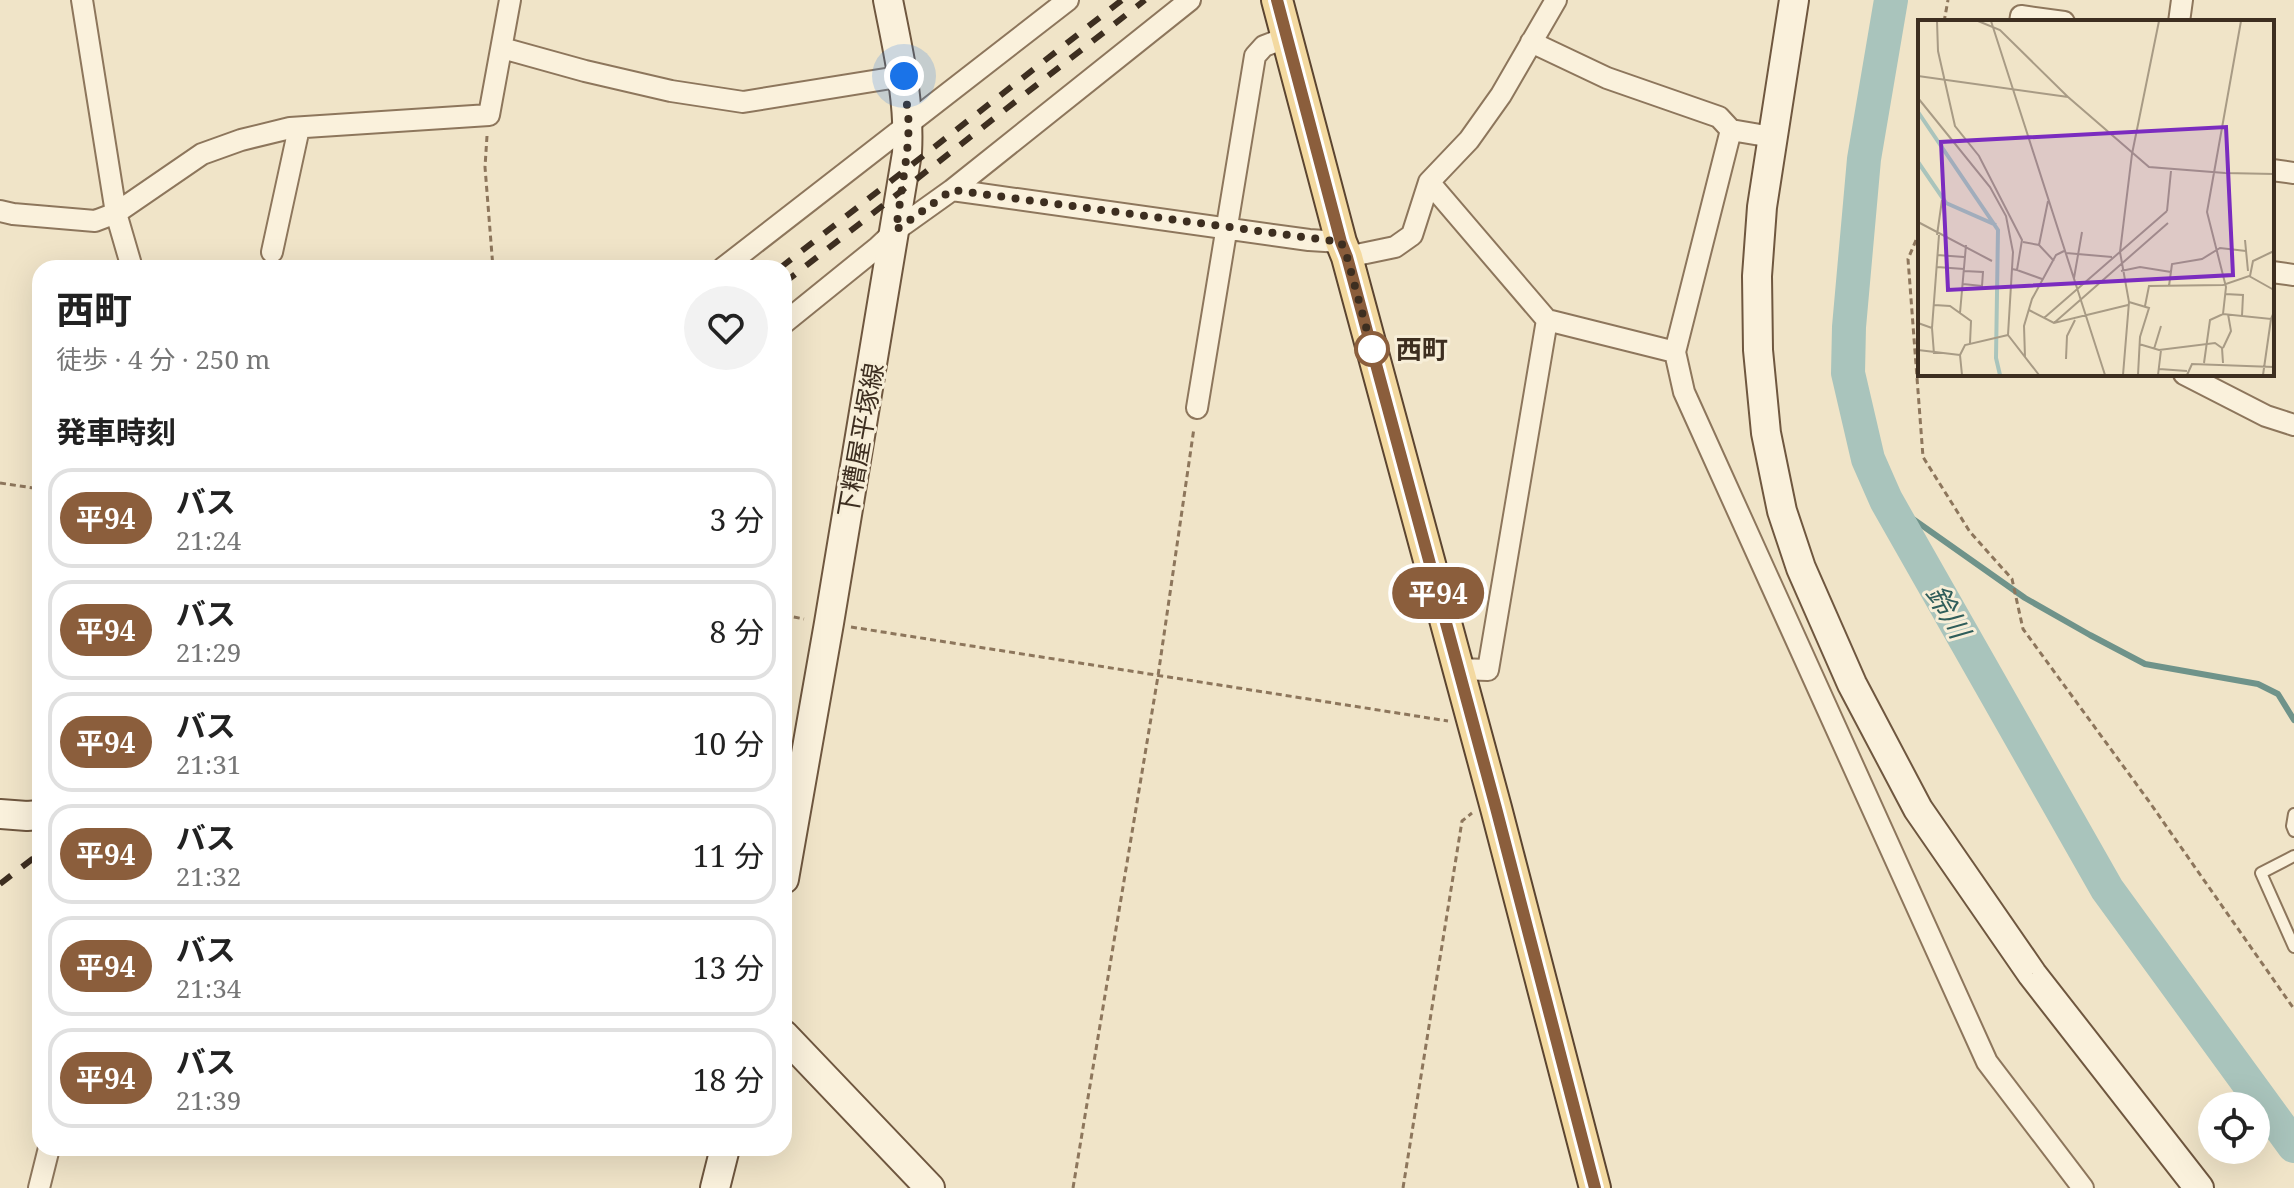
<!DOCTYPE html>
<html lang="ja">
<head>
<meta charset="utf-8">
<style>
	body { margin:0; font-family:"Noto Serif","Noto Sans JP",serif; background:#f2f2f2; color:#222; height:100vh; display:flex; flex-direction:column; font-size:30px; white-space:nowrap }
	* { box-sizing:border-box; margin:0 }
	p { font-size:26px; color:#767676 }
	.icon { flex:none; width:44px; height:44px; fill:none; stroke:currentColor; stroke-width:2; stroke-linecap:round; stroke-linejoin:round }
	.map { position:relative; flex:1; overflow:hidden }
	.side { position:absolute; left:32px; top:260px; width:760px; height:896px; display:flex; flex-direction:column; background:#fff; border-radius:24px; box-shadow:0 8px 32px #0002 }
	.side>* { flex:none }
	.badge { padding:0 16px; border-radius:26px; font-size:28px; line-height:52px }
	.controls { position:absolute; left:2198px; top:1092px; display:grid; gap:16px }
	.controls a { display:grid; place-items:center; width:72px; height:72px; border-radius:50%; background:#fff; box-shadow:0 8px 32px #0002; font-size:40px }
	.you { position:absolute; width:40px; height:40px; margin:-20px; border:6px solid #fff; border-radius:50%; background:#1a73e8; box-shadow:0 0 0 12px #1a73e833 }
	.map>.badge { position:absolute; translate:-50% -50%; box-shadow:0 0 0 4px #fff }
	h2 { padding:0 24px; font-size:30px; line-height:72px }
	.round { display:grid; place-items:center; flex:none; width:84px; height:84px; border-radius:42px; background:#f2f2f2 }
	.headline { display:flex; align-items:center; justify-content:space-between; height:136px; padding:0 24px }
	h1 { font-size:38px; font-weight:700; line-height:60px }
	ul { padding:0; list-style:none }
	li { display:flex; align-items:center; gap:24px; height:100px; margin:0 16px 12px; padding:0 8px; border:4px solid #e0e0e0; border-radius:24px }
	li div { flex:1 }
	li b { display:block; font-size:30px }
	li em { font-style:normal }
	li .badge { min-width:88px; font-weight:700; text-align:center }
	.map>svg:first-child { display:block }
	.lines { fill:none; stroke-linecap:round; stroke-linejoin:round }
	.stream { stroke:#6f938a; stroke-width:6 }
	.river { stroke:#a9c4bc; stroke-width:34 }
	.lane-casing { stroke:#8d765c; stroke-width:14 }
	.street-casing { stroke:#8d765c; stroke-width:24 }
	.secondary-casing { stroke:#6f573f; stroke-width:32 }
	.primary-casing { stroke:#5b4430; stroke-width:34 }
	.path { stroke:#8d765c; stroke-width:3; stroke-dasharray:6 4; stroke-linecap:butt }
	.lane { stroke:#faf1dc; stroke-width:10 }
	.street { stroke:#faf1dc; stroke-width:20 }
	.secondary { stroke:#faf1dc; stroke-width:28 }
	.primary { stroke:#f3d9a0; stroke-width:30 }
	.rail { stroke:#3d2e20; stroke-width:6; stroke-dasharray:14 14; stroke-linecap:butt }
	.line-casing { stroke:#fff; stroke-width:18 }
	.line { stroke:#8b5e3c; stroke-width:12 }
	.walk { stroke:#3d2e20; stroke-width:8; stroke-dasharray:0 14.4 }
	.stop-dot { fill:#fff; stroke:#8b5e3c; stroke-width:4 }
	.labels { text-anchor:middle; dominant-baseline:central; stroke-width:6; stroke-linejoin:round; paint-order:stroke }
	.stop-label { font-size:26px; font-weight:bold; fill:#3d2e20; stroke:#f7eed8; text-anchor:start }
	.street-label { font-size:26px; fill:#3d2e20; stroke:#f7eed8 }
	.water-label { font-size:28px; font-style:italic; fill:#2f5d5a; stroke:#f7eed8 }
	.inset-river { fill:none; stroke:#a9c4bc; stroke-width:4 }
	.inset-road { fill:none; stroke:#a89b85; stroke-width:2 }
	.view { fill:#7b2cbf; fill-opacity:0.15; stroke:#7b2cbf; stroke-width:4 }
	.inset-edge { fill:none; stroke:#3d2e20; stroke-width:4 }
</style>
</head>
<body>
<div class="map">
<svg width="2294" height="1188" viewBox="0 0 2294 1188">
	<rect width="100%" height="100%" fill="#f0e4c8"/>
	<g class="lines">
		<path class="stream" d="M1886,500L2025,598L2090,635L2145,664L2258,684L2278,694L2294,720"/>
		<path class="river" d="M1891,0L1864,159L1849,327L1848,373L1868,459L1886,500L2107,889L2294,1146"/>
		<g class="lane-casing">
			<path id="lane" d="M2294,814L2292,826L2294,831
				M2294,856L2261,873L2294,947"/>
		</g>
		<g class="street-casing">
			<path id="street" d="M82,0L116,213L132,268
				M2020,22L2021,16L2064,22
				M2179,22L2182,0
				M1531,42L1607,78L1719,117L1731,130
				M502,48L585,71L671,91L743,102L904,76
				M1772,137L1731,130L1675,352L1684,392L1987,1062L2083,1188
				M2272,170L2294,173
				M1429,182L1547,320L1675,352
				M952,190L1309,240L1341,242
				M0,211L13,214L95,221L116,213L202,154L241,140L290,128L489,115L510,0
				M272,252L299,128
				M1347,257L1395,247L1412,235L1429,182L1469,140L1501,95L1556,0
				M723,268L1068,0
				M2272,272L2294,275
				M784,323L878,247L896,230L952,190L1190,0
				M2184,374L2266,416L2294,425
				M1197,408L1255,56L1264,46L1288,37
				M1458,669L1488,670L1547,320
				M39,1188L49,1148"/>
		</g>
		<g class="secondary-casing">
			<path id="secondary" d="M1794,0L1762,207L1757,276L1758,350L1766,433L1782,511L1801,568L1852,684L1918,809L2032,974L2199,1188
				M0,814L27,816L40,815
				M784,879L829,623L907,153C910,100 898,51 888,0
				M784,1035L930,1188
				M715,1188L725,1148"/>
		</g>
		<g class="primary-casing">
			<path id="primary" d="M1277,0L1341,242L1347,257L1496,808L1595,1188"/>
		</g>
		<path class="path" d="M1944,22L1948,0
			M487,136L485,167L493,268
			M1920,231L1908,259L1923,457L1970,532L2012,579L2023,629L2148,800L2294,1009
			M0,483L40,489
			M784,615L804,619
			M851,627L1448,721
			M1073,1188L1158,676L1194,428
			M1403,1188L1462,821L1472,813"/>
		<use href="#lane" class="lane"/>
		<use href="#street" class="street"/>
		<use href="#secondary" class="secondary"/>
		<use href="#primary" class="primary"/>
		<path class="rail" d="M780,268L1122,0
			M784,283L1145,0
			M0,884L40,853"/>
	</g>
	<g class="lines">
		<g class="line-casing">
			<path id="line" d="M1277,0L1341,242L1347,257L1496,808L1595,1188"/>
		</g>
		<use href="#line" class="line"/>
		<path class="walk" d="M904,76L909,125L907,153L896,230L952,190L1341,242L1347,257L1372,349"/>
	</g>
	<circle class="stop-dot" cx="1372" cy="349" r="16"/>
	<g class="labels">
		<g class="stop-label">
			<text x="1396" y="349">西町</text>
		</g>
		<g class="street-label">
			<text transform="translate(860 440) rotate(-80)">下糟屋平塚線</text>
		</g>
		<g class="water-label">
			<text transform="translate(1949 611) rotate(60)">鈴川</text>
		</g>
	</g>
	<g transform="translate(1918 20)">
		<rect width="356" height="356" fill="#f0e4c8"/>
		<path class="inset-river" d="M0,92L80,210L78,338L82,355M0,142L28,183L78,205"/>
		<path class="inset-road" d="M19,1L20,31L37,106L61,136L104,220L99,250L94,249M60,1L82,10L150,77M73,1L187,355M0,56L150,77L231,147L307,153M0,78L72,167L88,196L95,232L90,315L121,355M307,153L356,154M249,191L253,151M0,202L74,241M19,215L24,180M327,220L330,251M105,222L121,225L136,241M121,225L130,181M148,233L194,237M19,235L46,237M19,247L46,249M99,250L124,259M203,251L222,247L253,252M332,256L335,241L356,231M156,258L164,212M45,264L64,266L65,252L46,251M251,266L254,244L284,239L302,228L328,231M307,274L325,275L324,296M211,282L231,288L222,317L220,355M16,285L32,286L53,301L52,323M227,286L231,266L305,265L331,256L356,270M111,290L136,303L210,285M42,293L48,225M305,294L308,267L289,192L323,1M126,298L249,191M0,303L14,308L16,334M136,303L250,203M14,308L21,215M221,324L241,330L297,323L304,328L305,343M305,328L313,311L310,294M236,329L243,306M0,330L42,335M107,337L106,306L114,279L138,235L146,231M148,339L149,316L157,300M286,343L292,300L305,294L353,299L356,292M241,349L269,351M44,355L42,335L47,325L90,315M205,355L211,282L202,232L214,134L241,1M240,355L243,330M269,355L274,344L356,347M345,355L353,299"/>
		<path class="view" d="M308,107L315,255L30,270L23,122Z"/>
		<rect width="356" height="356" class="inset-edge"/>
	</g>
</svg>
<div class="controls">
<a><svg class="icon" aria-label="locate" viewBox="0 0 24 24"><circle cx="12" cy="12" r="6"/><path d="M12 2v4M12 18v4M2 12h4M18 12h4"/></svg></a>
</div>
<div class="you" style="left:904px;top:76px"></div>
<b class="badge" style="left:1438px;top:593px;background:#8b5e3c;color:#fff">平94</b>
<section class="side">
<div class="headline"><div><h1>西町</h1><p>徒歩 · 4 分 · 250 m</p></div><a class="round"><svg class="icon" aria-label="heart" viewBox="0 0 24 24"><path d="M12 20l-8-8c-3-5 5-10 8-4 3-6 11-1 8 4z"/></svg></a></div>
<h2>発車時刻</h2>
<ul>
<li><span class="badge" style="background:#8b5e3c;color:#fff">平94</span><div><b>バス</b><p>21:24</p></div><em>3 分</em></li>
<li><span class="badge" style="background:#8b5e3c;color:#fff">平94</span><div><b>バス</b><p>21:29</p></div><em>8 分</em></li>
<li><span class="badge" style="background:#8b5e3c;color:#fff">平94</span><div><b>バス</b><p>21:31</p></div><em>10 分</em></li>
<li><span class="badge" style="background:#8b5e3c;color:#fff">平94</span><div><b>バス</b><p>21:32</p></div><em>11 分</em></li>
<li><span class="badge" style="background:#8b5e3c;color:#fff">平94</span><div><b>バス</b><p>21:34</p></div><em>13 分</em></li>
<li><span class="badge" style="background:#8b5e3c;color:#fff">平94</span><div><b>バス</b><p>21:39</p></div><em>18 分</em></li>
</ul>
</section>
</div>
</body>
</html>
